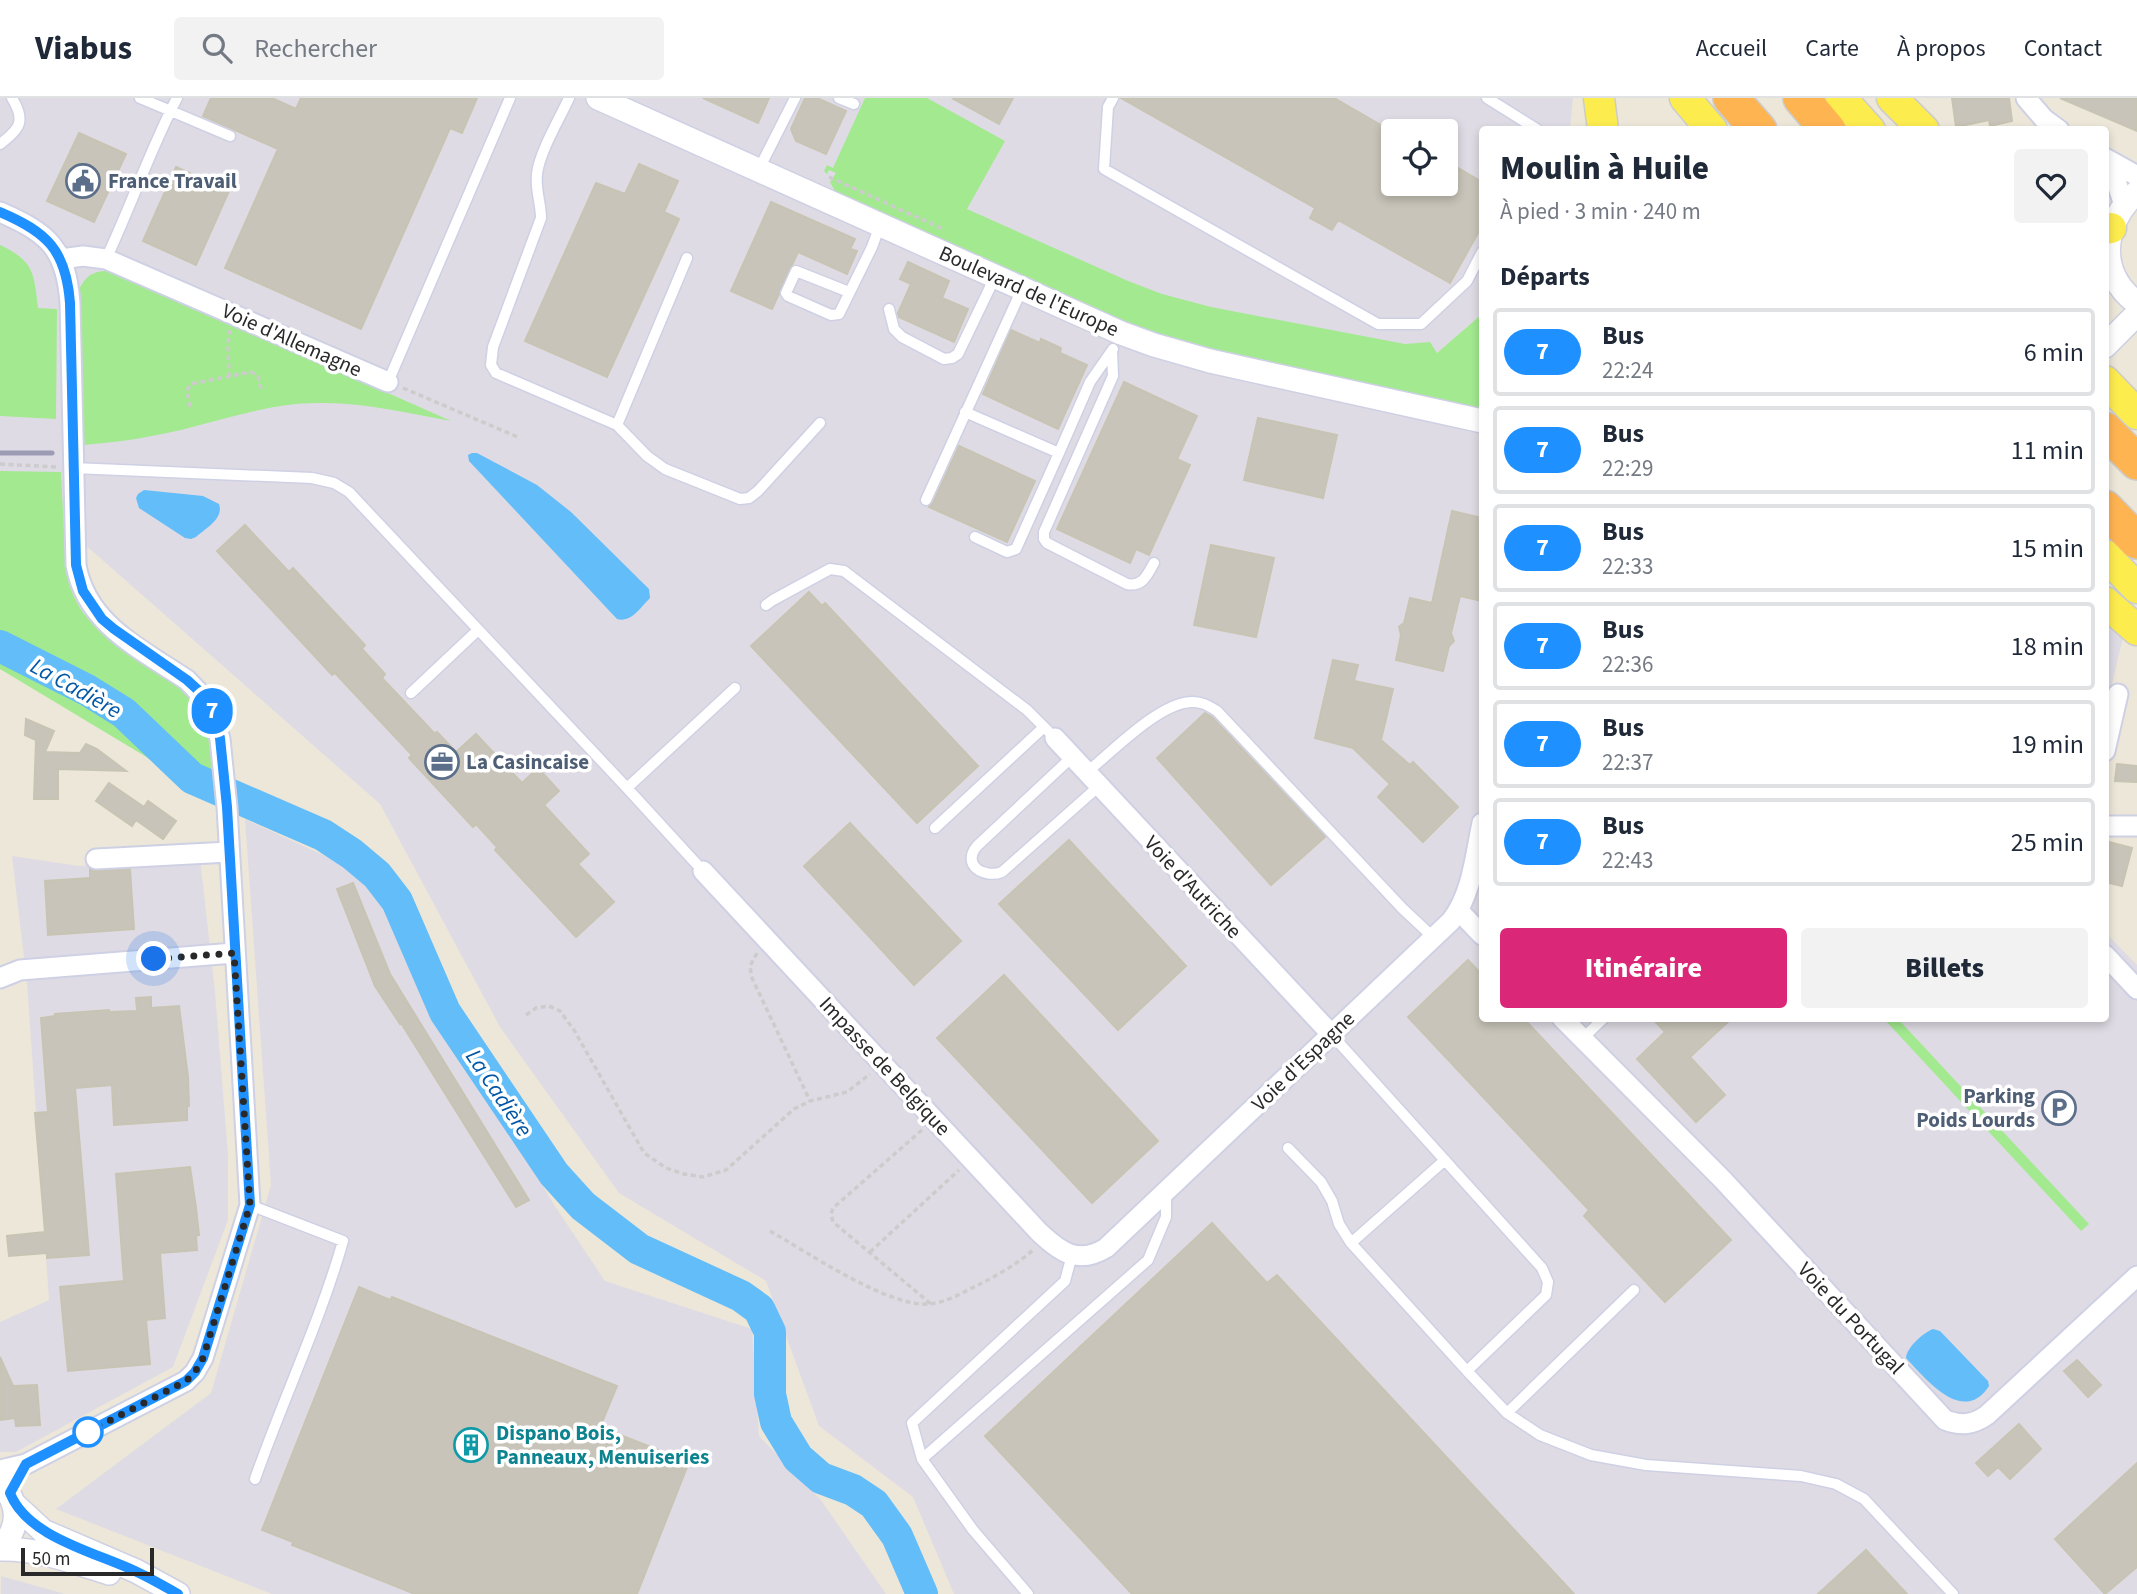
<!DOCTYPE html>
<html lang="fr">
<head>
<meta charset="utf-8">
<style>
	body { margin:0; font-family:"Source Sans 3",sans-serif; background:#f2f2f3; color:#1f2937; height:100vh; display:flex; flex-direction:column; font-size:26px; white-space:nowrap }
	* { box-sizing:border-box; margin:0 }
	p { font-size:23px; color:#747a83 }
	.icon { flex:none; width:38px; height:38px; fill:none; stroke:currentColor; stroke-width:2; stroke-linecap:round; stroke-linejoin:round }
	.map { position:relative; flex:1; overflow:hidden }
	.side { position:absolute; left:1479px; top:28px; width:630px; height:896px; display:flex; flex-direction:column; background:#fff; border-radius:7px; box-shadow:0 4px 10px #0003 }
	.side>* { flex:none }
	.badge { padding:0 14px; border-radius:23px; font-size:24px; line-height:46px }
	.tools { position:absolute; left:1381px; top:21px; display:grid; gap:14px }
	.tools a { display:grid; place-items:center; width:77px; height:77px; border-radius:7px; background:#fff; box-shadow:0 4px 10px #0003; font-size:35px }
	.scale { position:absolute; left:21px; bottom:18px; width:133px; box-sizing:border-box; padding-left:7px; border:4px solid #292929; border-top:0; font-size:19px; line-height:24px; white-space:nowrap; color:#292929; -webkit-text-stroke:5px #fff; paint-order:stroke }
	.you { position:absolute; width:35px; height:35px; margin:-18px; border:5px solid #fff; border-radius:50%; background:#1a73e8; box-shadow:0 0 0 10px #1a73e833 }
	.map>.badge { position:absolute; translate:-50% -50%; box-shadow:0 0 0 4px #fff }
	h2 { padding:0 21px; font-size:26px; line-height:63px }
	.round { display:grid; place-items:center; flex:none; width:74px; height:74px; border-radius:7px; background:#f2f2f3 }
	.summary { display:flex; align-items:center; justify-content:space-between; height:119px; padding:0 21px }
	h1 { font-size:33px; font-weight:800; line-height:52px }
	.cta { display:flex; gap:14px; margin-top:auto; padding:14px 21px }
	.cta a { flex:1; height:80px; border-radius:7px; background:#db2777; color:#fff; font-size:28px; font-weight:800; line-height:80px; text-align:center }
	.cta a+a { background:#f2f2f3; color:#1f2937 }
	ul { padding:0; list-style:none }
	li { display:flex; align-items:center; gap:21px; height:88px; margin:0 14px 10px; padding:0 7px; border:4px solid #e0e1e3; border-radius:7px }
	li div { flex:1 }
	li b { display:block; font-size:26px }
	li em { font-style:normal }
	li .badge { min-width:77px; font-weight:700; text-align:center }
	header { display:flex; align-items:center; gap:42px; box-sizing:border-box; height:98px; padding:0 35px; background:#fff; border-bottom:2px solid #e0e1e3 }
	header strong { font-size:33px }
	nav { display:flex; gap:38px; margin-inline-start:auto; font-size:24px }
	.search { width:490px; height:63px; background:#f2f2f3; display:flex; align-items:center; gap:18px; box-sizing:border-box; padding:0 24px; border-radius:7px; color:#747a83; font-size:26px }
	.map>svg:first-child { display:block }
	.industrial { fill:#dfdbe4; fill-rule:evenodd }
	.green { fill:#a2e990 }
	.water { fill:#62bdf9 }
	.lines { fill:none; stroke-linecap:round; stroke-linejoin:round }
	.river { stroke:#62bdf9; stroke-width:32 }
	.building { fill:#c8c4b9; stroke:#c8c4b3; stroke-width:2 }
	.service-casing { stroke:#ced0e4; stroke-width:13 }
	.minor-casing { stroke:#ced0e4; stroke-width:23 }
	.tertiary-casing { stroke:#ced0e4; stroke-width:26 }
	.primary-casing { stroke:#ccc; stroke-width:33 }
	.motorway-casing { stroke:#ccc; stroke-width:38 }
	.path { stroke:#ccc; stroke-width:3.5; stroke-dasharray:5 3.5; stroke-linecap:butt }
	.service { stroke:#fff; stroke-width:10 }
	.minor { stroke:#fff; stroke-width:19 }
	.tertiary { stroke:#fff; stroke-width:23 }
	.primary { stroke:#fdec4e; stroke-width:30 }
	.motorway { stroke:#ffb452; stroke-width:35 }
	.rail { stroke:#9c9cb5; stroke-width:5 }
	.line-casing { stroke:#fff; stroke-width:16 }
	.line { stroke:#1e90ff; stroke-width:10 }
	.walk { stroke:#292929; stroke-width:7; stroke-dasharray:0 12.6 }
	.stop-dot { fill:#fff; stroke:#1e90ff; stroke-width:3.5 }
	.labels { text-anchor:middle; dominant-baseline:central; stroke-width:7; stroke-linejoin:round; paint-order:stroke }
	.service-label { font-size:21px; font-weight:bold; fill:#4e5e75; stroke:#fff; text-anchor:start }
	.street-label { font-size:21px; fill:#292929; stroke:#fff }
	.culture-label { font-size:21px; font-weight:bold; fill:#0d838f; stroke:#fff; text-anchor:start }
	.water-label { font-size:23px; font-style:italic; fill:#0156a5; stroke:#fff }
</style>
</head>
<body>
<header>
<strong>Viabus</strong>
<div class="search"><svg class="icon" aria-label="search" viewBox="0 0 24 24"><circle cx="10" cy="10" r="6"/><path d="M15 15l6 6"/></svg>Rechercher</div>
<nav><a>Accueil</a><a>Carte</a><a>À propos</a><a>Contact</a></nav>
</header>
<div class="map">
<svg width="2137" height="1496" viewBox="0 0 2137 1496">
	<rect width="100%" height="100%" fill="#ede7d9"/>
	<path class="industrial" d="M0,0H1573L1570,31L1482,32V216L1437,255L1482,268V920H2105V834L2137,867V1496H954L913,1399L819,1328L766,1183L619,1095L500,929L380,706L0,372ZM1393,33H1446V86H1393Z
		M2105,524L2123,539L2105,616Z
		M245,721L369,778L551,1102L605,1183L752,1231L759,1338L821,1402L886,1496H272L56,1411L211,1295L271,1087Z
		M12,758L79,768L200,760L215,894L228,1057V1122L173,1269L16,1354H0V1224L49,1202L27,885Z
		M1,1478L65,1496H1Z"/>
	<path class="green" d="M865,0H927L1005,43L967,111L1128,183L1162,196L1211,209L1405,246L1430,244L1437,255L1482,216V313L1216,254L1133,228L837,97L830,84L836,75L829,72L827,76L824,73L827,67L833,70Z
		M0,147C34,163 34,175 38,210L57,211L56,321L0,318Z
		M105,173L118,175L451,323C407,315 363,304 319,305C262,305 211,327 157,337C132,342 108,345 83,347L78,193C85,180 90,174 105,173Z
		M0,373L61,374L66,472C81,563 190,560 209,632C213,647 212,666 213,681L203,693L0,571Z
		M1884,921H1898L2089,1126L2081,1133Z"/>
	<path class="water" d="M472,355H477L537,387L571,414L649,491L650,500C640,510 631,525 617,521L469,363L468,357Z
		M144,392L203,398L219,406C224,421 206,430 196,439L191,441L185,440L139,410L136,400L138,396Z
		M1933,1231L1940,1233L1988,1283L1989,1288C1963,1328 1926,1281 1906,1260C1907,1249 1923,1235 1933,1231Z"/>
	<g class="lines">
		<path class="river" d="M0,548L87,592L124,615L192,680L323,737L352,756L377,777L397,803L445,914L554,1076L583,1108L639,1151L741,1198L759,1211L770,1234V1296L776,1324L798,1360L821,1380L853,1392L874,1406L897,1438L922,1496"/>
	</g>
	<path class="building" d="M211,0H272L296,11L301,0H477L462,35L450,30L361,231L225,170L278,51L203,18Z
		M703,0H769L758,25Z
		M805,0H817L846,13L826,56L796,43L791,31Z
		M952,0H1013L999,26Z
		M1121,0H1334L1393,34V86H1446V63L1482,84V128L1450,185L1338,122L1332,132L1310,120L1315,110Z
		M1952,0H2009L2012,23L1990,28L1989,22L1956,29Z
		M2060,0H2137V33Z
		M79,35L126,56L94,124L47,103Z
		M639,66L678,83L664,114L679,121L607,279L525,243L596,85L625,96Z
		M176,69L229,93L196,167L143,143Z
		M771,104L855,141L850,151L857,153L847,176L798,154L772,211L731,193Z
		M908,164L949,183L942,200L968,211L954,244L899,219L898,215L911,186L900,181Z
		M1011,232L1040,245L1041,241L1061,250L1060,255L1087,267L1058,331L983,296Z
		M1124,284L1197,318L1177,361L1190,367L1149,457L1136,451L1130,465L1057,431Z
		M1258,320L1337,337L1323,400L1244,382Z
		M959,348L1035,383L1007,444L929,409L933,405Z
		M1452,413L1482,420V503L1460,498L1451,535L1454,543L1449,548L1443,573L1396,562L1401,537L1399,529L1404,525L1410,500L1432,505Z
		M245,427L289,474L293,470L365,547L362,551L385,576L382,580L435,636L437,634L456,654L476,636L522,685L538,670L559,693L544,707L589,756L578,766L614,804L576,839L495,752L497,749L476,726L473,729L409,660L412,657L335,575L332,577L217,453Z
		M1211,447L1274,460L1256,539L1194,527Z
		M809,494L822,508L825,505L978,668L917,725L751,548Z
		M1333,562L1358,567L1354,583L1393,591L1381,642L1410,667L1413,664L1458,709L1423,744L1378,699L1390,686L1353,650L1315,640Z
		M1205,615L1212,619L1325,739L1271,787L1157,660Z
		M26,621L54,633L45,654L80,655L86,646L97,651L126,673L58,671V701H34L36,642L25,637Z
		M2117,666L2137,668L2136,684L2115,683Z
		M109,685L144,709L148,703L176,723L163,741L136,722L132,728L96,703Z
		M850,725L961,843L914,887L804,768Z
		M1069,742L1186,868L1118,932L999,806Z
		M2109,744L2132,750L2122,788L2105,784V758Z
		M90,771L97,773L130,771L134,831L48,837L45,783L90,780Z
		M353,785L390,876L529,1102L516,1109L401,925L400,926L375,888L337,791Z
		M1468,862L1482,877V920H1523L1731,1142L1665,1204L1584,1118L1589,1112L1408,919Z
		M1004,877L1158,1043L1092,1105L937,940Z
		M151,899V910L179,908L188,979L189,1008H187V1022L114,1027L112,987L75,990L89,1157L47,1160V1155L9,1158L7,1138L45,1134L35,1015L48,1014L41,920L55,918V916L109,912V914L137,913L136,900Z
		M1652,920H1732L1690,959L1725,997L1696,1024L1637,961L1665,934Z
		M190,1069L196,1110L199,1137L196,1138L197,1152L160,1155L165,1220L146,1222L150,1266L68,1273L60,1189L124,1183L116,1076Z
		M1212,1125L1267,1185L1277,1177L1574,1496H1132L985,1338Z
		M359,1189L390,1202L392,1199L617,1288L600,1329L689,1364L637,1496H415L292,1447L293,1444L262,1432Z
		M0,1259L13,1288L37,1287L40,1327L16,1328L15,1320L0,1322Z
		M2077,1262L2101,1287L2088,1299L2064,1273Z
		M2019,1326L2041,1351L2010,1381L1998,1369L1988,1378L1976,1365Z
		M2137,1365V1469L2105,1496L2055,1441Z
		M1866,1452L1907,1496H1818Z"/>
	<g class="lines">
		<g class="service-casing">
			<path id="service" d="M140,0L230,38
				M569,0C560,20 539,55 537,76C535,91 541,105 541,120L493,249L491,267L496,275L617,327L687,160
				M839,0L854,6
				M1113,0L1108,9L1104,71L1378,226H1421L1467,183L1482,154
				M1487,0L1538,32
				M0,46C20,31 26,23 12,0
				M759,71L795,0
				M106,161C131,108 150,52 177,0
				M849,194L796,173L786,195L788,198L831,217L839,216L872,149L880,127
				M889,211L894,231L902,239L944,261L952,260L958,256L995,179
				M1112,253L1113,278L1044,434V441L1047,445L1127,486C1143,489 1147,477 1154,465
				M388,284L510,0
				M965,314L1059,355L1090,284L1113,251
				M617,327L647,358L665,371L740,401L749,400L758,393L820,325
				M73,370L312,380L334,385L349,394L627,690L703,773
				M926,402L1022,191
				M975,439L1007,454L1016,451L1059,355
				M766,507L773,502L830,471L844,473L1027,612L1055,640
				M411,595L478,532
				M1072,659L977,748C961,767 984,781 1002,774L1099,688
				M1087,674C1112,654 1159,605 1191,604C1201,603 1209,608 1217,613L1403,811L1434,840
				M627,690L735,590
				M935,730L1044,629
				M1332,937L1542,1170L1548,1184L1546,1197L1467,1273L1507,1315L1540,1337L1591,1357L1646,1367L1801,1378L1836,1386L1864,1401L1953,1496
				M1582,941L1604,920
				M1288,1050L1321,1084L1332,1103L1339,1126L1351,1145
				M1445,1062L1351,1145L1467,1273
				M250,1107L343,1143C320,1224 283,1301 255,1381
				M1507,1315L1634,1192
				M922,1361L912,1325L1065,1183L1072,1157
				M1028,1496L973,1432L922,1361L1148,1162L1166,1119V1093"/>
		</g>
		<g class="minor-casing">
			<path id="minor" d="M2026,0L2044,21L2059,32
				M2105,60L2137,78
				M2105,61L2113,74L2124,107
				M0,114C48,135 66,150 70,205L76,467C86,526 141,551 187,582L207,603L213,615L220,641L227,709L250,1107L203,1260L195,1274L186,1283L26,1366L0,1372
				M61,161L83,158L106,161L388,284
				M1055,640L1332,937
				M2105,653L2118,596
				M2105,728H2137
				M96,761L229,754
				M703,773L1039,1134C1060,1154 1078,1167 1106,1150L1451,823C1472,796 1475,758 1482,725
				M1459,813L1482,837
				M2105,857L2137,891
				M0,880L20,872L234,855
				M1562,920L1723,1082L1945,1322C1961,1328 1973,1327 1987,1317L2137,1178"/>
		</g>
		<g class="tertiary-casing">
			<path id="tertiary" d="M598,0L1121,235L1154,247L1210,263L1482,323
				M2137,94C2102,125 2096,175 2137,205
				M2105,248L2137,216
				M0,1383C20,1407 21,1428 0,1451
				M15,1407L43,1433L136,1473L178,1496
				M0,1451C38,1450 73,1464 109,1475"/>
		</g>
		<g class="primary-casing">
			<path id="primary" d="M1599,0L1603,32
				M1685,0L1712,32
				M1841,0L1870,32
				M1892,0L1924,32
				M2105,131L2111,130
				M2105,283L2137,316
				M2105,457L2137,490
				M2105,504L2137,532"/>
		</g>
		<g class="motorway-casing">
			<path id="motorway" d="M1731,0L1759,32
				M1801,0L1828,32
				M2105,332L2137,364
				M2105,410L2137,443"/>
		</g>
		<path class="path" d="M829,79L945,132
			M229,279L228,246L230,232
			M403,290L520,340
			M190,309L187,292L191,286L251,274L258,278L261,291
			M0,366L57,369
			M757,855L750,868L752,880L810,1003
			M526,917L536,910L549,908L560,913L574,932L644,1055L666,1070L684,1076L703,1079L726,1072L794,1011L810,1003L847,994L870,976
			M922,1032L833,1110L831,1116L833,1124L931,1206
			M770,1133C807,1154 889,1210 930,1206C947,1204 964,1194 980,1186C998,1177 1019,1165 1034,1151
			M870,1154L959,1072"/>
		<use href="#service" class="service"/>
		<use href="#minor" class="minor"/>
		<use href="#tertiary" class="tertiary"/>
		<use href="#primary" class="primary"/>
		<use href="#motorway" class="motorway"/>
		<path class="rail" d="M0,355H52"/>
	</g>
	<g class="lines">
		<g class="line-casing">
			<path id="line" d="M0,114C47,134 66,152 70,205L76,467L83,493L102,521L114,531L187,582L198,592L207,603L213,615L220,640L227,709L250,1107L203,1260L195,1274L186,1283L26,1366L10,1395C27,1439 95,1454 135,1473C150,1480 164,1488 178,1496"/>
		</g>
		<use href="#line" class="line"/>
		<path class="walk" d="M88,1334L186,1283L195,1274L203,1260L250,1107L234,855L154,861"/>
	</g>
	<defs>
		<g id="civic-ring" transform="scale(1.75)"><circle r="9.5" fill="#fff" stroke="#5c6f8a" stroke-width="1.5"/><path d="M-.6-6.5H3V-4.5H.6V-3L4-1V1h2V6H-6V1h2V-1L-.6-3ZM-1.2 2.5V6h2.4V2.5Z" fill="#5c6f8a"/></g>
		<g id="office-ring" transform="scale(1.75)"><circle r="9.5" fill="#fff" stroke="#5c6f8a" stroke-width="1.5"/><path d="M-6-3h4V-5.5h4V-3h4V5H-6ZM-1-4.5V-3h2v-1.5ZM-6 0V1H6V0Z" fill="#5c6f8a"/></g>
		<g id="parking-ring" transform="scale(1.75)"><circle r="9.5" fill="#fff" stroke="#5c6f8a" stroke-width="1.5"/><path d="M-3.5-5.5H1a3.5 3.5 0 0 1 0 7H-1V5.5H-3.5ZM-1-3.4V-.6H.8a1.4 1.4 0 0 0 0-2.8Z" fill="#5c6f8a"/></g>
		<g id="building-ring" transform="scale(1.75)"><circle r="9.5" fill="#fff" stroke="#0f9aa8" stroke-width="1.5"/><path d="M-4-6H4V6H1V3H-1V6H-4ZM-2.5-4.3h1.7v1.8h-1.7ZM.8-4.3h1.7v1.8H.8ZM-2.5-1h1.7V.8h-1.7ZM.8-1h1.7V.8H.8Z" fill="#0f9aa8"/></g>
	</defs>
	<g fill-rule="evenodd">
		<use href="#civic-ring" x="83" y="83"/>
		<use href="#office-ring" x="442" y="664"/>
		<use href="#parking-ring" x="2059" y="1010"/>
		<use href="#building-ring" x="471" y="1347"/>
	</g>
	<circle class="stop-dot" cx="88" cy="1334" r="14"/>
	<g class="labels">
		<g class="service-label">
			<text x="108" y="83">France Travail</text>
			<text x="466" y="664">La Casincaise</text>
			<text x="2035" y="998" text-anchor="end">Parking<tspan x="2035" dy="24">Poids Lourds</tspan></text>
		</g>
		<g class="street-label">
			<text transform="translate(1029 193) rotate(24)">Boulevard de l'Europe</text>
			<text transform="translate(292 242) rotate(24)">Voie d'Allemagne</text>
			<text transform="translate(1193 789) rotate(47)">Voie d'Autriche</text>
			<text transform="translate(1303 963) rotate(-44)">Voie d'Espagne</text>
			<text transform="translate(885 968) rotate(47)">Impasse de Belgique</text>
			<text transform="translate(1851 1220) rotate(47)">Voie du Portugal</text>
		</g>
		<g class="culture-label">
			<text x="496" y="1335">Dispano Bois,<tspan x="496" dy="24">Panneaux, Menuiseries</tspan></text>
		</g>
		<g class="water-label">
			<text transform="translate(76 590) rotate(29)">La Cadière</text>
			<text transform="translate(499 995) rotate(56)">La Cadière</text>
		</g>
	</g>
</svg>
<div class="tools">
<a><svg class="icon" aria-label="locate" viewBox="0 0 24 24"><circle cx="12" cy="12" r="6"/><path d="M12 2v4M12 18v4M2 12h4M18 12h4"/></svg></a>
</div>
<div class="scale">50 m</div>
<div class="you" style="left:154px;top:861px"></div>
<b class="badge" style="left:212px;top:613px;background:#1e90ff;color:#fff">7</b>
<section class="side">
<div class="summary"><div><h1>Moulin à Huile</h1><p>À pied · 3 min · 240 m</p></div><a class="round"><svg class="icon" aria-label="heart" viewBox="0 0 24 24"><path d="M12 20l-8-8c-3-5 5-10 8-4 3-6 11-1 8 4z"/></svg></a></div>
<h2>Départs</h2>
<ul>
<li><span class="badge" style="background:#1e90ff;color:#fff">7</span><div><b>Bus</b><p>22:24</p></div><em>6 min</em></li>
<li><span class="badge" style="background:#1e90ff;color:#fff">7</span><div><b>Bus</b><p>22:29</p></div><em>11 min</em></li>
<li><span class="badge" style="background:#1e90ff;color:#fff">7</span><div><b>Bus</b><p>22:33</p></div><em>15 min</em></li>
<li><span class="badge" style="background:#1e90ff;color:#fff">7</span><div><b>Bus</b><p>22:36</p></div><em>18 min</em></li>
<li><span class="badge" style="background:#1e90ff;color:#fff">7</span><div><b>Bus</b><p>22:37</p></div><em>19 min</em></li>
<li><span class="badge" style="background:#1e90ff;color:#fff">7</span><div><b>Bus</b><p>22:43</p></div><em>25 min</em></li>
</ul>
<div class="cta"><a>Itinéraire</a><a>Billets</a></div>
</section>
</div>
</body>
</html>
